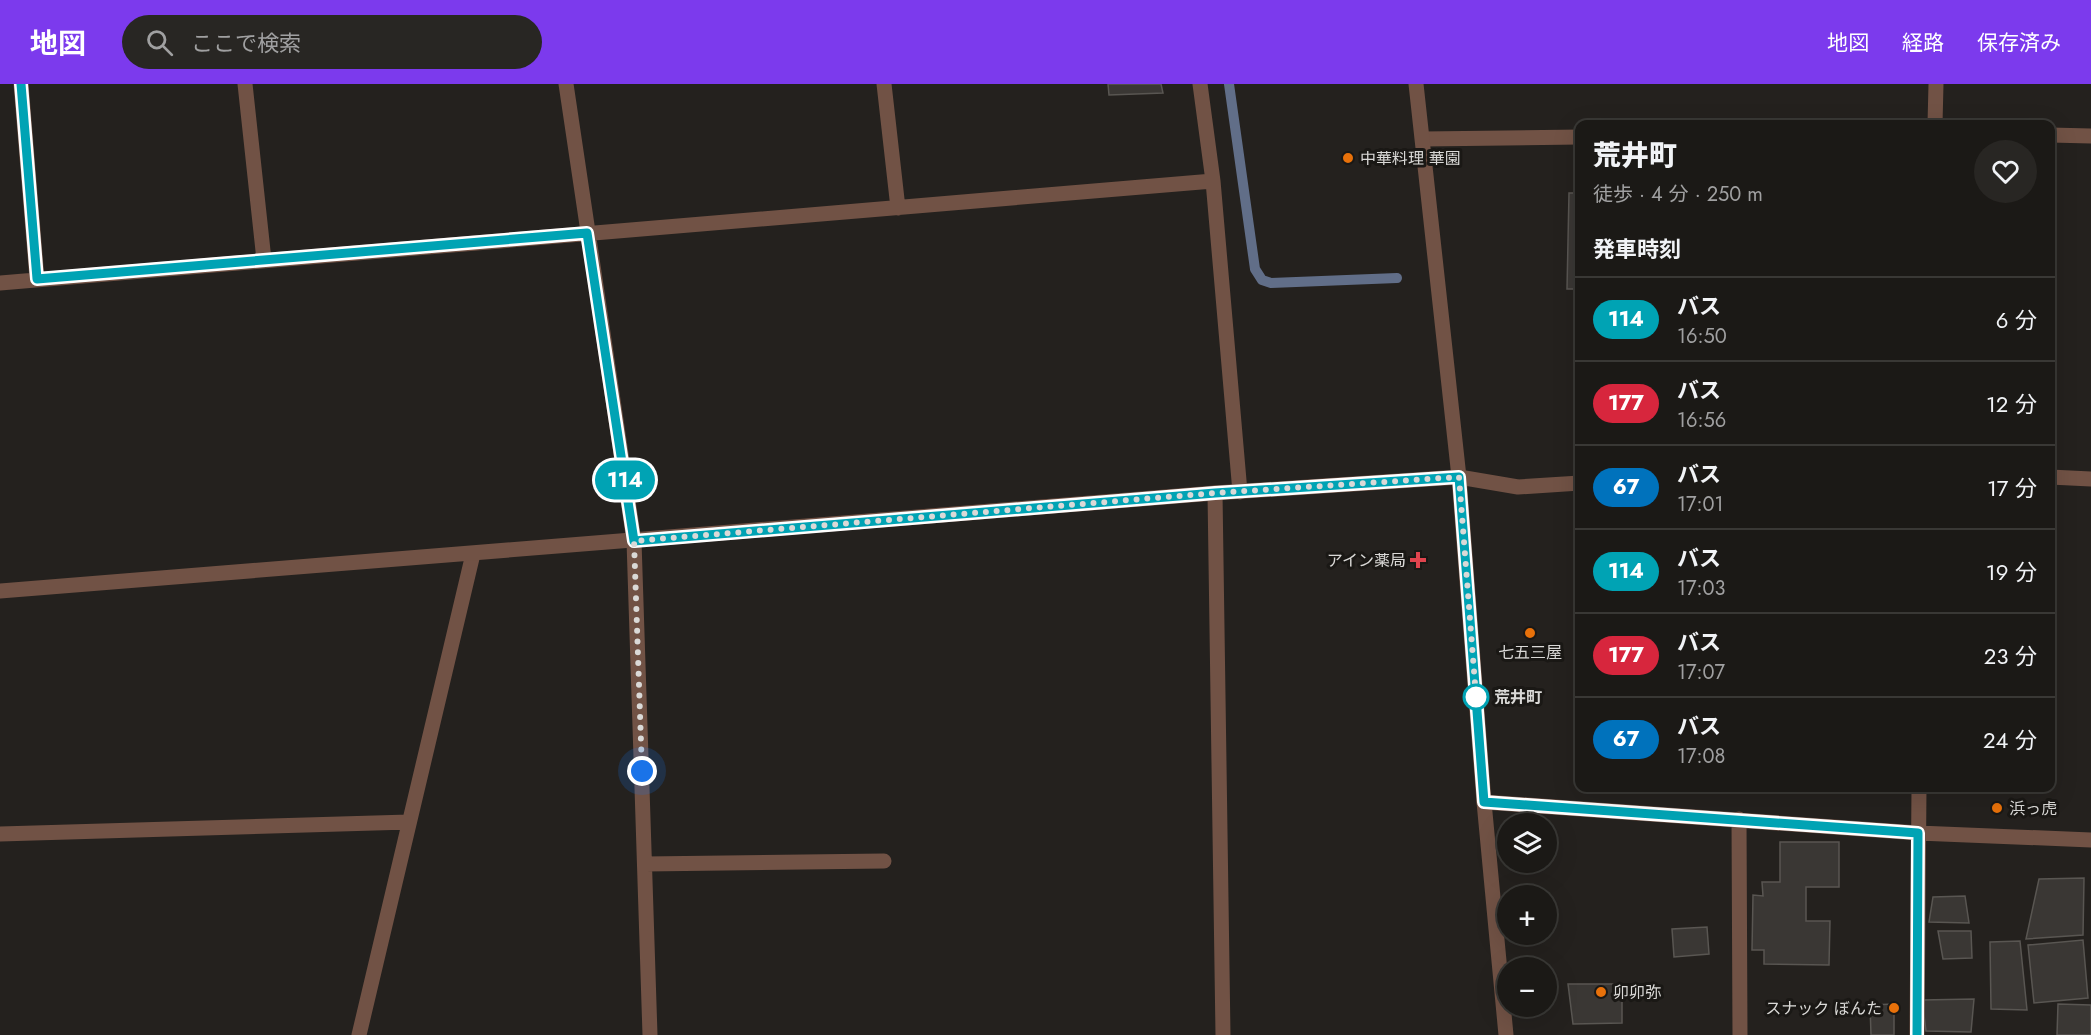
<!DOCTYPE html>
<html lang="ja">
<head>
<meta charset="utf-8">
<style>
	body { margin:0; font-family:Jost,"Noto Sans JP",sans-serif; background:#282623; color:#f1f3f6; height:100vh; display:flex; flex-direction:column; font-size:22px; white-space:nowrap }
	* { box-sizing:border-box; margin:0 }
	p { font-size:20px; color:#a0a0a1 }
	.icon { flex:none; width:33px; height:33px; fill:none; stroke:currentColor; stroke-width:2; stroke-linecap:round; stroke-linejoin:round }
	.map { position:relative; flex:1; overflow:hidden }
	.side { position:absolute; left:1575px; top:36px; width:480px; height:672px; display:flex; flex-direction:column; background:#1b1916; border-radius:12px; box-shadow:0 6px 24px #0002,0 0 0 2px #393835 }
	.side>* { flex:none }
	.badge { padding:0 12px; border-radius:20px; font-size:21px; line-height:39px }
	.buttons { position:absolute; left:1497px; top:729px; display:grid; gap:12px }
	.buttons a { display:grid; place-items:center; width:60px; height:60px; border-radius:50%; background:#1b1916; box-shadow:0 6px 24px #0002,0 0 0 2px #393835; font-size:30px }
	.you { position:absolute; width:30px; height:30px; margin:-15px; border:4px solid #fff; border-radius:50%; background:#1a73e8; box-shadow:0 0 0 9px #1a73e833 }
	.map>.badge { position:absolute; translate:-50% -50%; box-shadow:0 0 0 3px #fff }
	h2 { padding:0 18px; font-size:22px; line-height:54px }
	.round { display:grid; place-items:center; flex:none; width:63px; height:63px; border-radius:32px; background:#282623 }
	.headline { display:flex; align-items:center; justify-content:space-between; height:102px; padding:0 18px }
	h1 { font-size:28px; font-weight:800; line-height:45px }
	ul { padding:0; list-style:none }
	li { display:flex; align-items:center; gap:18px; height:84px; padding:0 18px; border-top:2px solid #393835 }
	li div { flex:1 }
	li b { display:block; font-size:22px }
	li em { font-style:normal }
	li .badge { min-width:66px; font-weight:700; text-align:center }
	header { display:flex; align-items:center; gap:36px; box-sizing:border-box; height:84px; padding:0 30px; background:#7c3aed; color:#fff }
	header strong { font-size:28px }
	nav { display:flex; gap:33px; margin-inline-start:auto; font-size:21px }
	.search { width:420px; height:54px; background:#282623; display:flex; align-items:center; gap:15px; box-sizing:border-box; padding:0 21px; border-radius:33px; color:#a0a0a1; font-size:22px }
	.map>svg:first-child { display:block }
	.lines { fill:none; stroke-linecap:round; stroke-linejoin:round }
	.stream { stroke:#616e88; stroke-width:10 }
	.building { fill:#3a3734; stroke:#595652; stroke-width:1.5 }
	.service { stroke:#715245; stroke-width:15 }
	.minor { stroke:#715245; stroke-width:15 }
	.tertiary { stroke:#715245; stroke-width:15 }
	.line-casing { stroke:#fff; stroke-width:14 }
	.line { stroke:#00a3b4; stroke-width:9 }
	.walk { stroke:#dad9d7; stroke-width:6; stroke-dasharray:0 10.8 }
	.food-dot { fill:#e8710a; stroke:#1a1815; stroke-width:2 }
	.health-dot { fill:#e0444e; stroke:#1a1815; stroke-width:2 }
	.stop-dot { fill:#fff; stroke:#00a3b4; stroke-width:3 }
	.labels { text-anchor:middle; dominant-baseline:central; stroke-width:6; stroke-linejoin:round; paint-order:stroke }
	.poi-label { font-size:16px; fill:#dad9d7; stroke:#1a1815; text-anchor:start }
	.stop-label { font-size:16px; font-weight:bold; fill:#dad9d7; stroke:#1a1815; text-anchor:start }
</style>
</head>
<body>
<header>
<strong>地図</strong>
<div class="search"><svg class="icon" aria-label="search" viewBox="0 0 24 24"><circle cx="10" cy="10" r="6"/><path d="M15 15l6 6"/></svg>ここで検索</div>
<nav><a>地図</a><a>経路</a><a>保存済み</a></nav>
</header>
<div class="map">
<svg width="2091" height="951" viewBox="0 0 2091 951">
	<rect width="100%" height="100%" fill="#24211e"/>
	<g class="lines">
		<path class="stream" d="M1229,0L1255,185L1262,196L1271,199L1397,194"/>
	</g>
	<path class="building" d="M1108,0H1161L1163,9L1109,11Z
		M1569,109H1580V205H1567Z
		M1780,758H1839V803H1806V837H1830L1829,881L1764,880V866H1752L1753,811L1763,812L1762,798H1780Z
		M2084,794L2083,851L2026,855L2039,795Z
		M1965,812L1969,839L1929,838L1933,813Z
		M1707,843L1709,870L1674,873L1672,845Z
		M1938,847H1971L1972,874L1943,875Z
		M2083,856L2088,914L2034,919L2028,861Z
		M2020,857L2027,926L1991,925L1990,858Z
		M1568,900H1622V939L1573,940Z
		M1974,915L1971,948L1926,947L1922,916Z
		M1894,920V951H1871L1870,921Z
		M2058,920L2091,921V951H2057Z"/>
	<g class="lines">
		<path class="service" d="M1935,40L1936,0"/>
		<path class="minor" d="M21,0L37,195
			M245,0L264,176
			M566,0L634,457L650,951
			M884,0L898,124
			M1200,0L1213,97L1240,408
			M2050,51L2091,52
			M1423,55L1580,53
			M0,199L1213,97
			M1215,409L1223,951
			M1484,718L1918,749L2091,756
			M1739,735L1740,951
			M0,750L409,738
			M645,780L884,777
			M359,951L473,470
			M1917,951L1919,704"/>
		<path class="tertiary" d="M1416,0L1459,393L1484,718L1506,951
			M2050,393L2091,395
			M0,507L1215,409L1459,393L1518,403L1580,399"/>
	</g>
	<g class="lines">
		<g class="line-casing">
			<path id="line" d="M21,0L37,195L587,149L634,457L1215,409L1459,393L1484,718L1918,749L1917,951"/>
		</g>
		<use href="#line" class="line"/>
		<path class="walk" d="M642,687L634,457L1215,409L1459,393L1476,613"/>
	</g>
	<g class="food-dot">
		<circle cx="1348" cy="74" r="6"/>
		<circle cx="1530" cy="549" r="6"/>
		<circle cx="1997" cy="724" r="6"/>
		<circle cx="1601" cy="908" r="6"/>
		<circle cx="1894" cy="924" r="6"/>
	</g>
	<path class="health-dot" d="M1415 467h6v6h6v6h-6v6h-6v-6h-6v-6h6z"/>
	<circle class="stop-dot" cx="1476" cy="613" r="12"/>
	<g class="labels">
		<g class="poi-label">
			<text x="1360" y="74">中華料理 華園</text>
			<text x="1406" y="476" text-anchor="end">アイン薬局</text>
			<text x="1530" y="568" text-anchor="middle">七五三屋</text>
			<text x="2009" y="724">浜っ虎</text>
			<text x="1613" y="908">卯卯弥</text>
			<text x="1882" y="924" text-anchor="end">スナック ぼんた</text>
		</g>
		<g class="stop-label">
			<text x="1494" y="613">荒井町</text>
		</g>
	</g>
</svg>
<div class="buttons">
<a><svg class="icon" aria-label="layers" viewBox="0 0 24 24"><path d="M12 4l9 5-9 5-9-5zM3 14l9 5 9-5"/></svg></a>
<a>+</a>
<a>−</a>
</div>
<div class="you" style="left:642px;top:687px"></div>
<b class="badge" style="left:625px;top:396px;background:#00a3b4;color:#fff">114</b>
<section class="side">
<div class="headline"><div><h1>荒井町</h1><p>徒歩 · 4 分 · 250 m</p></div><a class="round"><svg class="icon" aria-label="heart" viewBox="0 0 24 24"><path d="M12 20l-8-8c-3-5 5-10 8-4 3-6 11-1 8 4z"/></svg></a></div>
<h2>発車時刻</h2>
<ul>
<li><span class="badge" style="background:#00a3b4;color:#fff">114</span><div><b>バス</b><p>16:50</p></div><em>6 分</em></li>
<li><span class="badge" style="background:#d7263d;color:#fff">177</span><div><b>バス</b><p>16:56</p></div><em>12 分</em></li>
<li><span class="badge" style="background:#0072bc;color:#fff">67</span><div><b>バス</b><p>17:01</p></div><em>17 分</em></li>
<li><span class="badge" style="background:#00a3b4;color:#fff">114</span><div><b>バス</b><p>17:03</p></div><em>19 分</em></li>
<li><span class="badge" style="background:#d7263d;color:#fff">177</span><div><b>バス</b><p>17:07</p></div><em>23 分</em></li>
<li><span class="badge" style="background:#0072bc;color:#fff">67</span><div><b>バス</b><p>17:08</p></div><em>24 分</em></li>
</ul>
</section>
</div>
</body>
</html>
